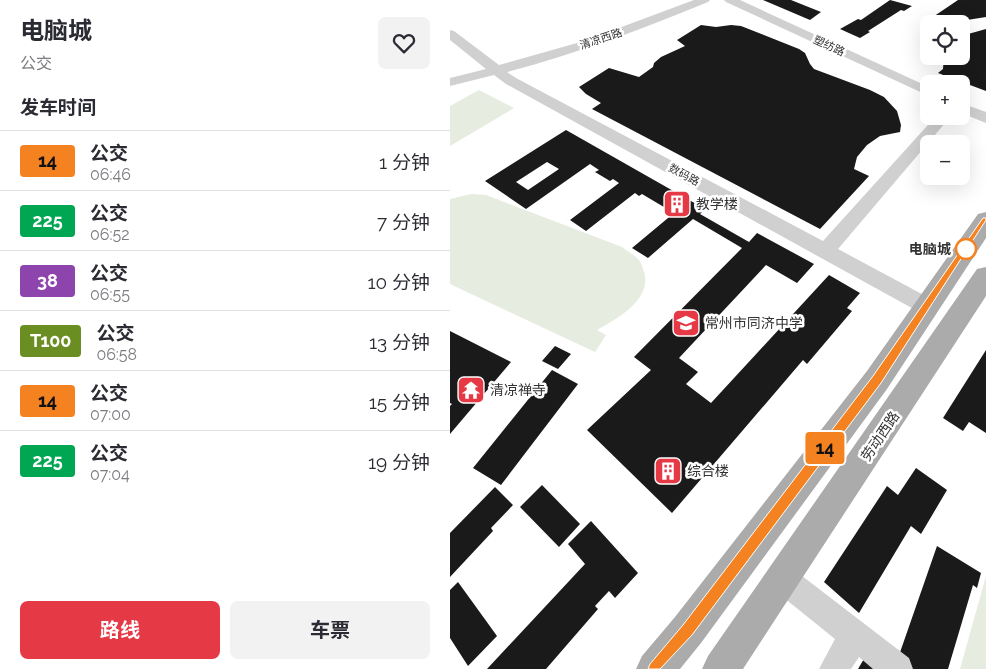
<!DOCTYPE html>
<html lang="zh">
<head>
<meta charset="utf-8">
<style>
	body { margin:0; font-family:Raleway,"Noto Sans SC",sans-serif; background:#f2f2f3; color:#2b2b33; height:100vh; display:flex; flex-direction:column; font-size:19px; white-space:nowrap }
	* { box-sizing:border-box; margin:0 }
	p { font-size:16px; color:#7c7c81 }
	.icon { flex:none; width:28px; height:28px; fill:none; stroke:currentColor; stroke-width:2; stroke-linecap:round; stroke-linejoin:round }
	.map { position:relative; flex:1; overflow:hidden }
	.side { display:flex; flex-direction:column; background:#fff; width:450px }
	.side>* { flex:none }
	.badge { padding:0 10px; border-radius:4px; font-size:18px; line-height:32px }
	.fabs { position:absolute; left:470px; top:15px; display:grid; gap:10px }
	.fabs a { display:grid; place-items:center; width:50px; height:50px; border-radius:8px; background:#fff; box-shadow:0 5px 20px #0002; font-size:25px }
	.map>.badge { position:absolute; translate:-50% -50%; box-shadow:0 0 0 2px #fff }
	h2 { padding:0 20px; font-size:19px; line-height:45px }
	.round { display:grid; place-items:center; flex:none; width:52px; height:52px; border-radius:8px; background:#f2f2f3 }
	.summary { display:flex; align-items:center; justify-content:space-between; height:85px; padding:0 20px }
	h1 { font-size:24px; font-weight:700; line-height:38px }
	.primary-button { display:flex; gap:10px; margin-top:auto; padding:10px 20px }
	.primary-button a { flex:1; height:58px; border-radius:8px; background:#e63946; color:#fff; font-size:20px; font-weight:700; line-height:58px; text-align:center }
	.primary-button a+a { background:#f2f2f3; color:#2b2b33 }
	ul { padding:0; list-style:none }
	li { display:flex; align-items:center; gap:15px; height:60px; padding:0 20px; border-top:1px solid #e1e1e2 }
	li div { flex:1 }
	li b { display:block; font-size:19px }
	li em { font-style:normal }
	li .badge { min-width:55px; font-weight:700; text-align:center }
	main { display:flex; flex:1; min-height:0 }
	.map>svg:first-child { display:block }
	.green { fill:#e6ecdf }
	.building { fill:#1a1a1a; fill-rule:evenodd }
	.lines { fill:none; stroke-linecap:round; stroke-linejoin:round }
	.minor { fill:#d0d0d0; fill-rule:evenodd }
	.major { fill:#ababab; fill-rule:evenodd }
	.line { fill:#f58220; stroke:#fff }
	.stop-dot { fill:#fff; stroke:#f58220; stroke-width:2.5 }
	.labels { text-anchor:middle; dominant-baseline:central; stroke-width:5; stroke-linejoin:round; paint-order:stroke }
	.far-street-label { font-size:11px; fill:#333; stroke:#fff }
	.poi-label { font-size:14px; fill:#333; stroke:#fff; text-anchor:start }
	.stop-label { font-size:14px; font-weight:bold; fill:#333; stroke:#fff; text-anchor:end }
	.street-label { font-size:14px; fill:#333; stroke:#fff }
</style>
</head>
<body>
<main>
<section class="side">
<div class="summary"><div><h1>电脑城</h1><p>公交</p></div><a class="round"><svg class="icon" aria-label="heart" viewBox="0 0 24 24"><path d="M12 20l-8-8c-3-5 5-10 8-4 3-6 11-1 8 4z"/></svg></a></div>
<h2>发车时间</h2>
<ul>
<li><span class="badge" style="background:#f58220;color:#111">14</span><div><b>公交</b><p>06:46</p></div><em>1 分钟</em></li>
<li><span class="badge" style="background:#00a651;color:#fff">225</span><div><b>公交</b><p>06:52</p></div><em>7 分钟</em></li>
<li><span class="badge" style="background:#8e44ad;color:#fff">38</span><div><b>公交</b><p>06:55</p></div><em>10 分钟</em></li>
<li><span class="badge" style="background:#6b8e23;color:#fff">T100</span><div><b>公交</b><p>06:58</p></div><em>13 分钟</em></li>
<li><span class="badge" style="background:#f58220;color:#111">14</span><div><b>公交</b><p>07:00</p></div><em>15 分钟</em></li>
<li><span class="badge" style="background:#00a651;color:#fff">225</span><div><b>公交</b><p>07:04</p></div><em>19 分钟</em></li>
</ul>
<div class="primary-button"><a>路线</a><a>车票</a></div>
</section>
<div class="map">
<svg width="536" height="669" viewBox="0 0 536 669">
	<rect width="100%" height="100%" fill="#fff"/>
	<path class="green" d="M29,90L64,108L0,146V106Z
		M21,194L36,195L172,247C177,251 184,255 188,259C191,262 192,266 193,269C205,298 167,319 147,330L156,335L145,352L0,284V199Z
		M536,576V669H510Z"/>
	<path class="building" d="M313,0H341L371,12L360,20Z
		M440,0L462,6L454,11L451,10L418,31L420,32L410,38L390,29L408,19L411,20Z
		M508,0H536V17L517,20L508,24H479V34L471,30L470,27L471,25Z
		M251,25L266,27L281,25L291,26L349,49L355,53L360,64L364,69L420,90L434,97L447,111L451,125L450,132L430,136L417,145L407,157L404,169L419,176L370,229L142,109L151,103L136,94L129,87L159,68L189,77L203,67L204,63L211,57L235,46L227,40Z
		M536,29V91L488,73L493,69L494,56H511V36Z
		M116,130L255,209L250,214L299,242L307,233L364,264L347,283L316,265L229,358L248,372L236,384L261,403L379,275L410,293L397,308L402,311L357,364L353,360L222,513L137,430L201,370L184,357L292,248L243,219L198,258L182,248L224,213L192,194L189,196L185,193L136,231L120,220L169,183L163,179L160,181L145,172L149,170L140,164L76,209L35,181ZM97,162L109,169L78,190L66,182Z
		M0,331L61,362L0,434V406L2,404L0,403Z
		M105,346L121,354L108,369L92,361Z
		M536,350V433L519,422L513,431L493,418Z
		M102,370L128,384L51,485L23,468Z
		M466,468L497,490L471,534L461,526L409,613L374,582L437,486L448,495Z
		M92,485L130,524L109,547L70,507Z
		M45,487L63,505L41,528L43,531L0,577V533Z
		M141,521L188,573L165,598L159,591L145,606L148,609L96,669H37L135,564L118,544Z
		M487,546L531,573L527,588L523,585L498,669H459L447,661Z
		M8,582L47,636L18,666L0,638V590Z
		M418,652L437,669H408Z"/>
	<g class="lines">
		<path class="minor" d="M244,0H260L258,2C192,29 126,54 57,72L66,78L373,241L486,116H501L388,249L483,300L486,306L483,312L476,314L469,312L56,84L44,75L0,86V78L36,69L0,40V30L4,31L49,65L134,41Z
			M274,0H290L479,87V96L276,2Z
			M511,103L536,112V123L511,113Z
			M333,565L343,569L459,658L463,669H423L409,657L401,669H369L385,639L323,589L319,579L323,569Z"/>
		<path class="major" d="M536,212V238L437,389L251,643L230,669H186L192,656L225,617L417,371L528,214Z
			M536,267V296L293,669H252L258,656L527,269Z"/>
	</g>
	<path class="line" d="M533,218H536V220L431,383L242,635L210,669H198L200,664L233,625L423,376Z"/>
	<defs>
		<g id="building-square" transform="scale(1.4375)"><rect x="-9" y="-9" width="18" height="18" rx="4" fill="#e63946" stroke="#fff"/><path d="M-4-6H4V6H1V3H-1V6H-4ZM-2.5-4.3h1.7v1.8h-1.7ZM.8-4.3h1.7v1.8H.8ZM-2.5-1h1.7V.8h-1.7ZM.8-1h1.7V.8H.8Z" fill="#fff"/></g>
		<g id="school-square" transform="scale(1.4375)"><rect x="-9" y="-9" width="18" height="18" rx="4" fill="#e63946" stroke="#fff"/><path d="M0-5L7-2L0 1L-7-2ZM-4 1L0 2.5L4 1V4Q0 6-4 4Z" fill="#fff"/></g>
		<g id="temple-square" transform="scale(1.4375)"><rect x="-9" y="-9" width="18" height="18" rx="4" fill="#e63946" stroke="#fff"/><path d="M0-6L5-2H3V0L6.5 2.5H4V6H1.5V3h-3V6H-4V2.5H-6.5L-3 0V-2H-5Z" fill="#fff"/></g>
	</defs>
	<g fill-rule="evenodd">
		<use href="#building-square" x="227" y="204"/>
		<use href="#school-square" x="236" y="323"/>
		<use href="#temple-square" x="21" y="390"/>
		<use href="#building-square" x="218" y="471"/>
	</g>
	<circle class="stop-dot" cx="516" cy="249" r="10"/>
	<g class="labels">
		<g class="far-street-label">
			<text transform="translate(151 39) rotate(-18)">清凉西路</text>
			<text transform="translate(379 46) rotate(25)">塑纺路</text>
			<text transform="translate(234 175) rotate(28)">数码路</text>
		</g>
		<g class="poi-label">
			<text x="246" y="204">教学楼</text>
			<text x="255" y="323">常州市同济中学</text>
			<text x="40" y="390">清凉禅寺</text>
			<text x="237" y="471">综合楼</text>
		</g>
		<g class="stop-label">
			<text x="501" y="249">电脑城</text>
		</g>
		<g class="street-label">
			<text transform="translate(430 436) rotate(-56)">劳动西路</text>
		</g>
	</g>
</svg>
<div class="fabs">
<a><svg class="icon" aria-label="locate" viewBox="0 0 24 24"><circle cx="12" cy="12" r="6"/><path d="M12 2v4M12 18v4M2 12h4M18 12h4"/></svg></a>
<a>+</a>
<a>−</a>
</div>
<b class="badge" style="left:375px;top:448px;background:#f58220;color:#111">14</b>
</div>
</main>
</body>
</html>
